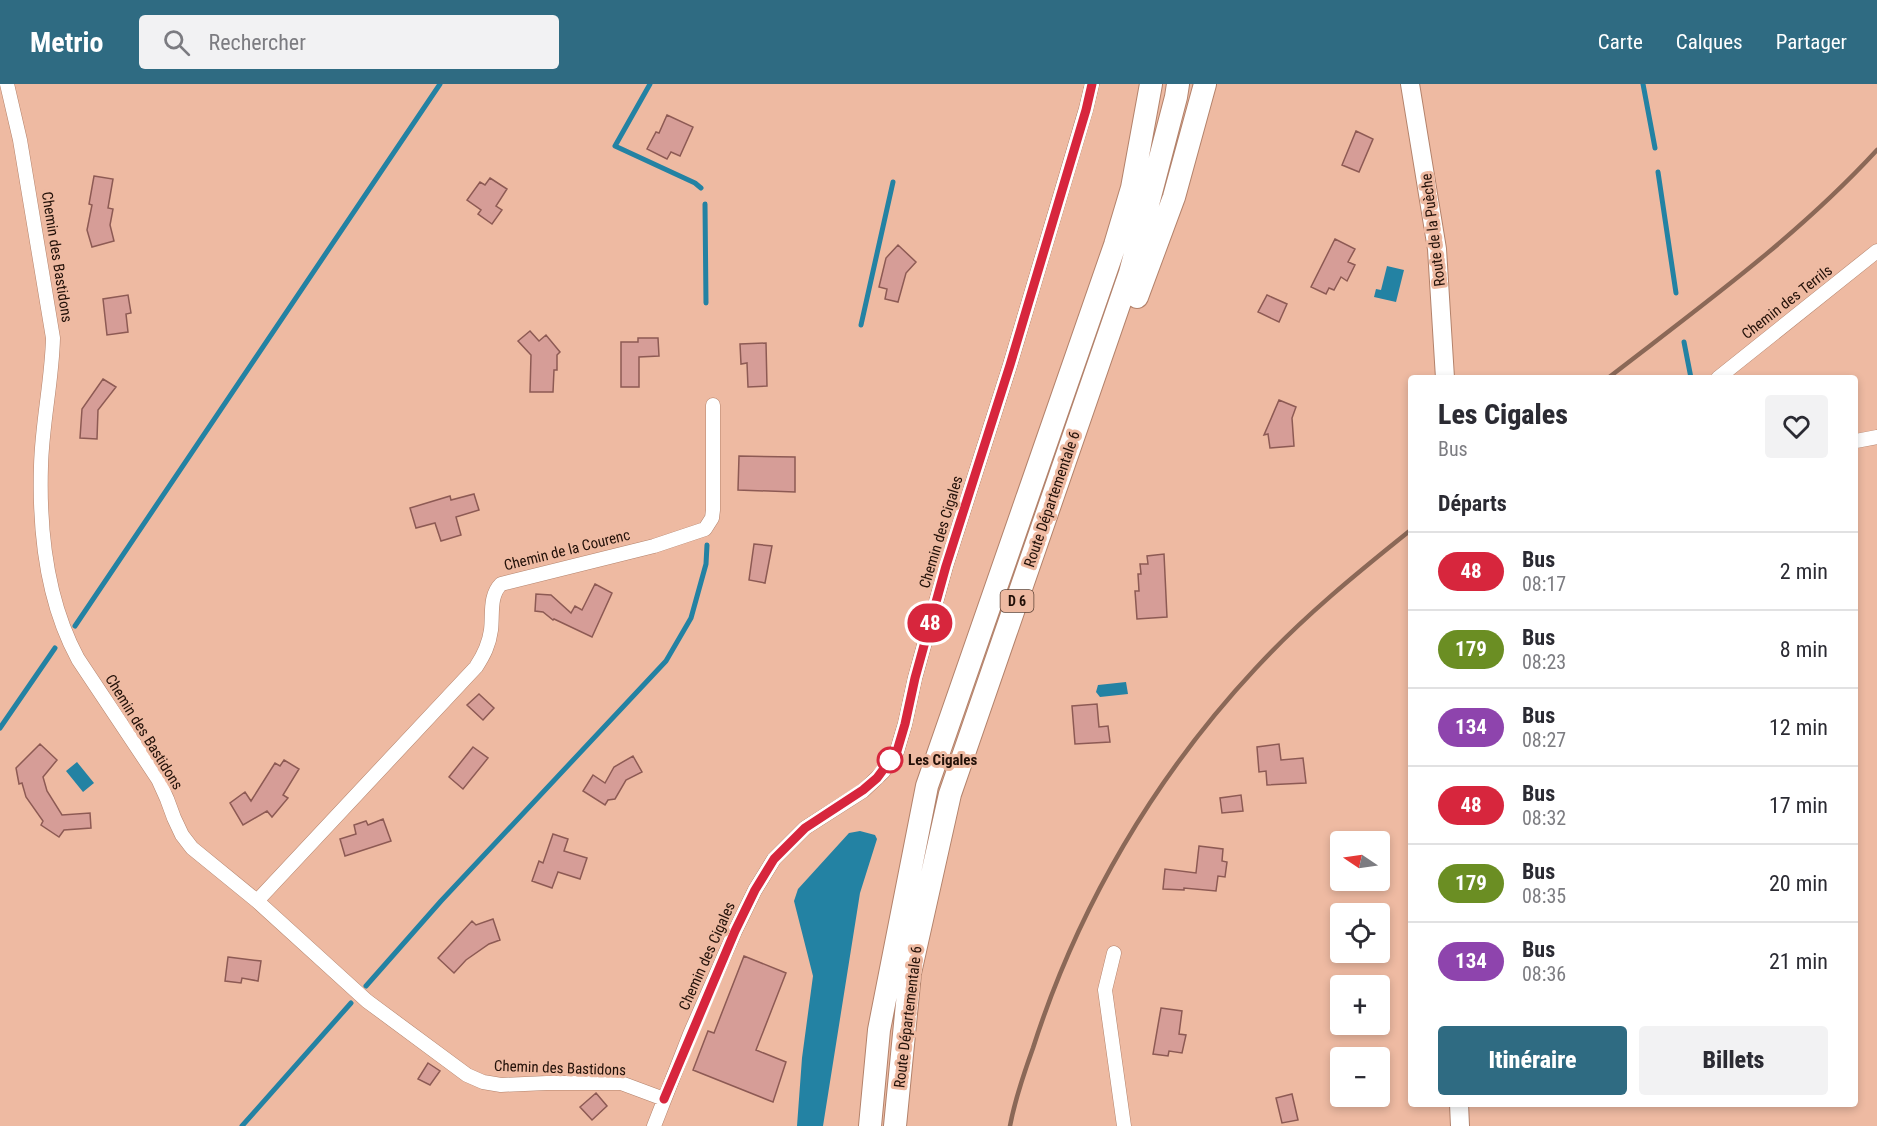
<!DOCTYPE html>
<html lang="fr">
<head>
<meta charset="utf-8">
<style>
	body { margin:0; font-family:"Roboto Condensed",sans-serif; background:#f2f2f3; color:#2b2b33; height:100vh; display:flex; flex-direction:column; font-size:22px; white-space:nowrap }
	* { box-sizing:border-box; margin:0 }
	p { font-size:20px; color:#7c7c81 }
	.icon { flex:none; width:33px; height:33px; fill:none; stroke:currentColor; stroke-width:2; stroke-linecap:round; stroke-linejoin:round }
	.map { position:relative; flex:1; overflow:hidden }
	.side { position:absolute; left:1408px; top:291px; width:450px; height:732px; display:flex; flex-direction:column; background:#fff; border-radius:6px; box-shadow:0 3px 9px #0003 }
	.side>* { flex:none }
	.badge { padding:0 12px; border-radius:20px; font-size:21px; line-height:39px }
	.needle { width:39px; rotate:283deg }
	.tools { position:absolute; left:1330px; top:747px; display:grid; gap:12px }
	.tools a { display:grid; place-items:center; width:60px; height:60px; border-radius:6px; background:#fff; box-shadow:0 3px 9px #0003; font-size:30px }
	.map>.badge { position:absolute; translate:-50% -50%; box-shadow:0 0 0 3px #fff }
	h2 { padding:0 30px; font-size:22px; line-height:54px }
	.round { display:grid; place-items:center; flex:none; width:63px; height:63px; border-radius:6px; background:#f2f2f3 }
	.summary { display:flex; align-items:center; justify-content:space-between; height:102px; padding:0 30px }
	h1 { font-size:28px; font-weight:800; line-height:45px }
	.action { display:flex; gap:12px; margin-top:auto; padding:12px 30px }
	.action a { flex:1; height:69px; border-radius:6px; background:#2f6b82; color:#fff; font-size:24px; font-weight:800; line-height:69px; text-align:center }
	.action a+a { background:#f2f2f3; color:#2b2b33 }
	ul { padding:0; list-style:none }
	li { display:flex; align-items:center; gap:18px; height:78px; padding:0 30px; border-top:2px solid #e1e1e2 }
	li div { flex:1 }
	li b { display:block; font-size:22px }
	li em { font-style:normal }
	li .badge { min-width:66px; font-weight:700; text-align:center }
	header { display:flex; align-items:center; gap:36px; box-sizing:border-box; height:84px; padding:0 30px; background:#2f6b82; color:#fff }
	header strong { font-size:28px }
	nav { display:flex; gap:33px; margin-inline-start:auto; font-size:21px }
	.search { width:420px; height:54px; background:#f2f2f3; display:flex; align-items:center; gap:15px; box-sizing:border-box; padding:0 21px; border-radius:6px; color:#7c7c81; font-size:22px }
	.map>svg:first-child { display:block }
	.water { fill:#2382a3 }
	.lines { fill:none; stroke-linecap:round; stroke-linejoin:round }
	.stream { stroke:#2382a3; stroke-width:5 }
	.building { fill:#d69d97; stroke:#8d5a54; stroke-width:1.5 }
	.minor-casing { stroke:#b3826b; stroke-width:15 }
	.secondary-casing { stroke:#b3826b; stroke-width:20 }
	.trunk-casing { stroke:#b3826b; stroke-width:24 }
	.minor { stroke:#fff; stroke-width:14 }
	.secondary { stroke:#fff; stroke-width:18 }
	.trunk { stroke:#fff; stroke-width:22 }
	.rail { stroke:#8b6857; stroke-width:4.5 }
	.line-casing { stroke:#fff; stroke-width:14 }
	.line { stroke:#d7263d; stroke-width:9 }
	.stop-dot { fill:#fff; stroke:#d7263d; stroke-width:3 }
	.labels { text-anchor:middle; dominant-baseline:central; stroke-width:6; stroke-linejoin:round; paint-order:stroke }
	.shield { fill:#eebaa2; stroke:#5f4336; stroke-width:1.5 }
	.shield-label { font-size:14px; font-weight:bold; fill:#221008 }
	.street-label { font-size:15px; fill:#221008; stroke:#eebaa2 }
	.stop-label { font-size:15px; font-weight:bold; fill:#221008; stroke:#eebaa2; text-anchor:start }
</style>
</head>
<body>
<header>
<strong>Metrio</strong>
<div class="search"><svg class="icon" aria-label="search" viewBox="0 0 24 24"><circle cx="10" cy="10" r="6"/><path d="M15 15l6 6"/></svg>Rechercher</div>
<nav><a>Carte</a><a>Calques</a><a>Partager</a></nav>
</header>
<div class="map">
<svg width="1877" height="1042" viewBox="0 0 1877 1042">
	<rect width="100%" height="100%" fill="#eebaa2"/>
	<path class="water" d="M1387,182L1404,186L1396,218L1374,213L1376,205L1381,206Z
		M1126,598L1128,610L1100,613L1096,608L1098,601Z
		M77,678L94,699L83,708L66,687Z
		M860,747L875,751L877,755L860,809L823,1042H797L802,974L813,892L794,817L798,805L849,749Z"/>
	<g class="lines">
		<path class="stream" d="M650,0L615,62L695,99L701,104
			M1643,0L1655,64
			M1658,88L1676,209
			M705,120L706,219
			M861,241L893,98
			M1684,258L1691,294
			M75,542L440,0
			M0,644L55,564
			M366,902L441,817L666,577L691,534L706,480L707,461
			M242,1042L351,919"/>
	</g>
	<path class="building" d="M667,31L693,43L680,72L671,68L667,75L647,65L656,48L659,49Z
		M1356,47L1373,55L1359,88L1342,81Z
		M94,92L113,95L108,124L113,125L110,141L114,157L92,163L87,146L92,121L89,120Z
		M490,94L507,105L496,122L502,126L492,140L478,130L481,126L467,116L480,98L485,101Z
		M1335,155L1355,165L1348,178L1355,181L1347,197L1341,193L1334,206L1329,204L1326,210L1311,203Z
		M898,161L916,178L906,189L898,218L885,215L887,205L879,203L886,174Z
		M128,211L131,229L126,230L128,248L107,251L103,215Z
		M1267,211L1287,220L1279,238L1258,228Z
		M530,247L539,257L546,251L560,268L557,271V286H554L553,308H530L531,271L518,257Z
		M638,254H658L659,272L639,273V303H621V258H638Z
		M766,259L767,302L748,303L747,279L741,280L740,260Z
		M103,295L116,303L98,326L97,355L80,354L82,325Z
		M1279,316L1296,323L1292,334L1294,362L1270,364L1268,350L1264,351Z
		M739,372L795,373V408L738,406Z
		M474,410L479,426L456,433L461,451L441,457L435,439L416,444L410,424L450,412L451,416Z
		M754,460L772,462L765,499L749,496Z
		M1164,470L1167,533L1137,535L1135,507H1139L1138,490H1141L1140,480H1148L1147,472Z
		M595,500L612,509L592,553L554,535L553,536L543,528L535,527L536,510L551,511L571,529L575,522L582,526Z
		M479,610L494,624L483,636L467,621Z
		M1097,620L1099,643L1108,642L1110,658L1075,660L1072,622Z
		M40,660L57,676L43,693L47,707L62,731L90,729L91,744L64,746L59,753L41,741L43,737L26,713L22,699L19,700L16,684Z
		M1279,660L1281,676L1303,674L1306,699L1267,701L1266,687L1259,688L1257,663Z
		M473,663L488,674L463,705L449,693Z
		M633,672L642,688L626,696L615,715L608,716L605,721L583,707L593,691L605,699L614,683Z
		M284,676L299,685L283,711L288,714L272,733L267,727L243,741L230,719L245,708L251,717L275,679L280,682Z
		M1241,711L1243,727L1222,729L1220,714Z
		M383,735L391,757L345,772L340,755L356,750L354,741L366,737L368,741Z
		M553,750L568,755L564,767L587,774L580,795L558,788L552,804L532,797L539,777L543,779Z
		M1199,762L1223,765L1222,777L1227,778L1225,793L1218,792L1216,807L1184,804V806L1163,805L1165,785L1196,789Z
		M493,835L500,856L489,860L466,876L454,889L438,874L472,837L476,841Z
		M744,872L786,889L756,966L786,978L773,1018L693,986L708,947L714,949Z
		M228,873L261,877L258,897L242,894L241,899L225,897Z
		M1161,924L1182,927L1179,950L1186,951L1182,969L1169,967L1168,972L1153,970Z
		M428,979L440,987L430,1001L418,995Z
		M596,1009L607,1022L592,1036L580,1023Z
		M1292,1010L1298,1036L1282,1039L1276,1014Z"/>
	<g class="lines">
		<g class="minor-casing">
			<path id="minor" d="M7,0L20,56L53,254C52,297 42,339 41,382C39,447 47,518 78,575L158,695L167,715L174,734L182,751L192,764L257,817L367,917L467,991L483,998L501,1001L547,999H621L664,1015
				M1718,294L1877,167
				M1856,357L1877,353
				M257,817L476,583C484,571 489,561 491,546C493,530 489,512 501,500L654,462L705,445L712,434L713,426V321
				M1114,869L1105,906L1124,1042
				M654,1042L690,950L735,847L755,806L774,775L805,744L863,707L883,688L897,667L905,640L915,594L946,482L1010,281L1086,25L1092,0"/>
		</g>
		<g class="secondary-casing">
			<path id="secondary" d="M1410,0L1437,165L1445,294
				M1459,1020L1460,1042"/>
		</g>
		<g class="trunk-casing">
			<path id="trunk" d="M1137,213L1174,113L1205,0
				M870,1042L879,946L927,702L1115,161L1132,104L1151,0
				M895,1042L910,889L950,710L1130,189L1176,13L1178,0"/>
		</g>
		<use href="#minor" class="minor"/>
		<use href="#secondary" class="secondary"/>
		<use href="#trunk" class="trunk"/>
		<path class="rail" d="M1608,294C1701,222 1797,153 1877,66
			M1010,1042C1015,1015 1024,989 1033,964C1078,823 1155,692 1256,584C1303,533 1357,489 1412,445"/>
	</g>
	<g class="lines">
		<g class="line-casing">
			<path id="line" d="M664,1015L735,847L755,806L774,775L805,744L863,706L877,694L897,667L905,640L915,594L946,482L1010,281L1086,26L1092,0"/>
		</g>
		<use href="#line" class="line"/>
	</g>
	<circle class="stop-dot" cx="890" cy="676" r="12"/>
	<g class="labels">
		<rect class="shield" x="1000.5" y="506" width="33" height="22" rx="4.5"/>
		<g class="shield-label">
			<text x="1017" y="517">D 6</text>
		</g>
		<g class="street-label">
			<text transform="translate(1433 146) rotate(-97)">Route de la Puèche</text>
			<text transform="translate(57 173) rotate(81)">Chemin des Bastidons</text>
			<text transform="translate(1787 218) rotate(-38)">Chemin des Terrils</text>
			<text transform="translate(1052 415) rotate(-71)">Route Départementale 6</text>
			<text transform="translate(941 448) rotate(-73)">Chemin des Cigales</text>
			<text transform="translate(567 466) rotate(-14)">Chemin de la Courenc</text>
			<text transform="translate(144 648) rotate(58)">Chemin des Bastidons</text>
			<text transform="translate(707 872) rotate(-66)">Chemin des Cigales</text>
			<text transform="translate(908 933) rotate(-83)">Route Départementale 6</text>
			<text transform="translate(560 984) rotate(2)">Chemin des Bastidons</text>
		</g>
		<g class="stop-label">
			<text x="908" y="676">Les Cigales</text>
		</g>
	</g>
</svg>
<div class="tools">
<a><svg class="needle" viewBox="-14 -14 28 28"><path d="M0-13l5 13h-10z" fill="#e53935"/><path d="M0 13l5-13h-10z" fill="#7c7c81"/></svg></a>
<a><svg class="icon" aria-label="locate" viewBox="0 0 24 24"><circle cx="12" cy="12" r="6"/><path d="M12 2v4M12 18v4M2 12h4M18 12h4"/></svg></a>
<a>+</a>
<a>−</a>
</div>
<b class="badge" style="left:930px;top:539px;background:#d7263d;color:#fff">48</b>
<section class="side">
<div class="summary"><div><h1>Les Cigales</h1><p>Bus</p></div><a class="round"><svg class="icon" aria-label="heart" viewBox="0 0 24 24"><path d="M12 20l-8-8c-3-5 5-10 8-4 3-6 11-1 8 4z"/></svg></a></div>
<h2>Départs</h2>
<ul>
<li><span class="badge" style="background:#d7263d;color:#fff">48</span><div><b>Bus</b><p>08:17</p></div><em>2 min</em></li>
<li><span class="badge" style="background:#6b8e23;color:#fff">179</span><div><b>Bus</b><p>08:23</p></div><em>8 min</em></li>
<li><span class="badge" style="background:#8e44ad;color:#fff">134</span><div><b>Bus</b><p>08:27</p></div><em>12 min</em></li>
<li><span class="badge" style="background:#d7263d;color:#fff">48</span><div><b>Bus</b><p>08:32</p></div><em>17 min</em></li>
<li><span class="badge" style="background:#6b8e23;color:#fff">179</span><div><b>Bus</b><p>08:35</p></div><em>20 min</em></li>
<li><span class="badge" style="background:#8e44ad;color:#fff">134</span><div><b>Bus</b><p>08:36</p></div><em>21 min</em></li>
</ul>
<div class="action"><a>Itinéraire</a><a>Billets</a></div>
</section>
</div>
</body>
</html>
